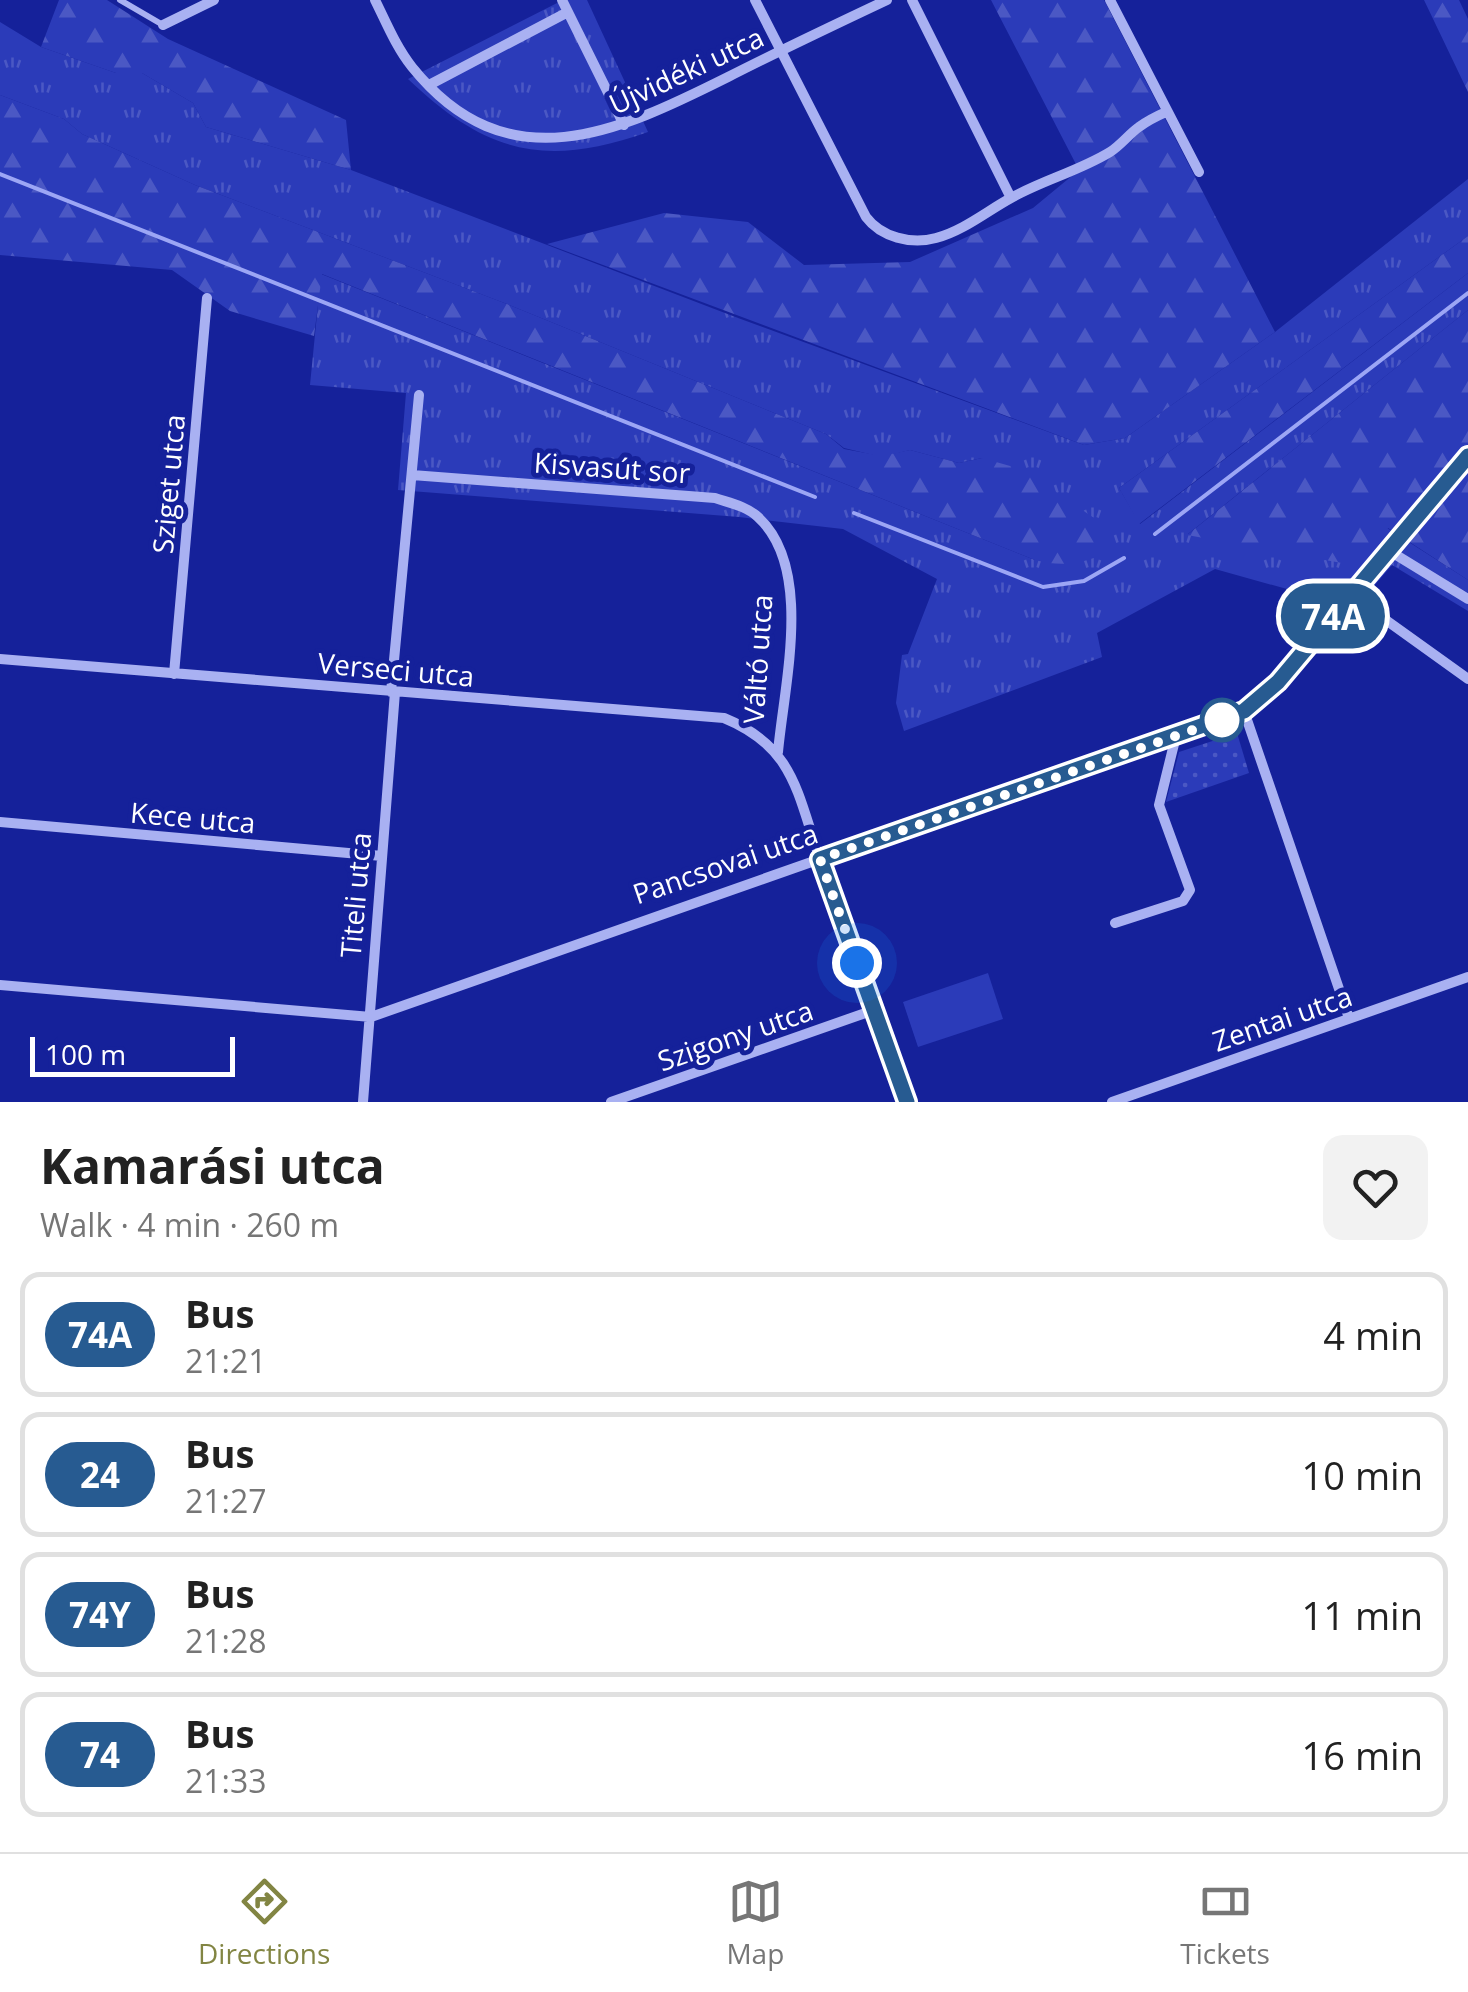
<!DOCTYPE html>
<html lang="en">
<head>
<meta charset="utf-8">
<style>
	body { margin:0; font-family:"Open Sans",sans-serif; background:#f2f2f2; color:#222; height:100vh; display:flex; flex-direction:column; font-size:38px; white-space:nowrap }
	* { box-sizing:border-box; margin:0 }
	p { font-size:32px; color:#767676 }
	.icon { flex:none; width:55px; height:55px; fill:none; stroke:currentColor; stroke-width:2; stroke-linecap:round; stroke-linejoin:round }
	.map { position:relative; height:1102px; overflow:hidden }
	.sheet { display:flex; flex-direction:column; background:#fff; flex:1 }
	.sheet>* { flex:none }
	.badge { padding:0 20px; border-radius:32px; font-size:35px; line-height:65px }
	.scale { position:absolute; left:30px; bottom:25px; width:205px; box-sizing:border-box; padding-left:10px; border:5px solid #fff; border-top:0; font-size:28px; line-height:35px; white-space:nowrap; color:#fff; -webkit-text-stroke:8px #15219a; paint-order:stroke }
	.you { position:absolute; width:50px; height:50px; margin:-25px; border:8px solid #fff; border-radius:50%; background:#1a73e8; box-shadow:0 0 0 15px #1a73e833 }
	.map>.badge { position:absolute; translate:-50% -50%; box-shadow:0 0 0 5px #fff }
	.round { display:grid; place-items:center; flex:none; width:105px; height:105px; border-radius:20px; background:#f2f2f2 }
	.summary { display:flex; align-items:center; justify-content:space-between; height:170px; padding:0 40px }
	h1 { font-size:48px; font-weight:700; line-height:75px }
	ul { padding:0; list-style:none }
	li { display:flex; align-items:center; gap:30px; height:125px; margin:0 20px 15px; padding:0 20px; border:5px solid #e0e0e0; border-radius:20px }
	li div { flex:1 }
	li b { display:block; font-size:38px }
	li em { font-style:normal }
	li .badge { min-width:110px; font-weight:700; text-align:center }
	.tabs { display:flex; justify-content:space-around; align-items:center; height:140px; border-top:2px solid #e0e0e0; background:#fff; font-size:28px; color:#767676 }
	.tabs a { display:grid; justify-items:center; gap:5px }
	.tabs .active { color:#828543 }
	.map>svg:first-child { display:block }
	.grass { fill:url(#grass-tufts) }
	.forest { fill:url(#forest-firs) }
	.park { fill:url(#park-dots) }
	.garden { fill:#2b3bb9 }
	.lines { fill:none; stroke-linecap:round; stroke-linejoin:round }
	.stream { stroke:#9ca6f5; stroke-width:4 }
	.service { stroke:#a9b1f2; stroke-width:6 }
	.minor { stroke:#a9b1f2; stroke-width:10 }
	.tertiary { stroke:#a9b1f2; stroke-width:18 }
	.line-casing { stroke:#fff; stroke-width:22 }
	.line { stroke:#275b91; stroke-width:15 }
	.walk { stroke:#fff; stroke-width:10; stroke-dasharray:0 18 }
	.stop-dot { fill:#fff; stroke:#275b91; stroke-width:5 }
	.labels { text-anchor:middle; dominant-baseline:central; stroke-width:10; stroke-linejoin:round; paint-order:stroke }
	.street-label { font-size:28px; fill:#fff; stroke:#15219a }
</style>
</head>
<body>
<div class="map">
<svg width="1468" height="1102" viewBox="0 0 1468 1102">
	<defs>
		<pattern id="grass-tufts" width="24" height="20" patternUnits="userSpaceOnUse" patternTransform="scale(2.5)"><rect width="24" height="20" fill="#2b3bb9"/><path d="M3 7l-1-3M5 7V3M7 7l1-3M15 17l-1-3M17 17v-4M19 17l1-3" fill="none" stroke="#4b58c4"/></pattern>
		<pattern id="forest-firs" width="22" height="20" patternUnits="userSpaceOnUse" patternTransform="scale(2.5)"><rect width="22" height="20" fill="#2b3bb9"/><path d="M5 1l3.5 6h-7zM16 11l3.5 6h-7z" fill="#4b58c4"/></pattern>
		<pattern id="park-dots" width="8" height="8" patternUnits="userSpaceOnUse" patternTransform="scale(2.5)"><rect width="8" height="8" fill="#2b3bb9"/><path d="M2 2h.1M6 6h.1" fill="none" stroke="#4b58c4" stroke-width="1.8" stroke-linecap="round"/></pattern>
	</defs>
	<rect width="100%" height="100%" fill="#15219a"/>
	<path class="grass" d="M563,0H587L648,132C545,168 487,154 408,79Z
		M0,22L41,47L116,73H142L193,103L206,127L351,170L738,318L1084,445L1125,438L1275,332L1468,179V236L1119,488L1140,524L1468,273V310L1188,534L1387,528L1468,580V611L1392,565L1355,608L1215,569L1097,633L1102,657L904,731L896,703L902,655L908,654L937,579L843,529L739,517L398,490L406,393L310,385L321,274L1035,560L982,458L959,463L910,450L882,457L844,448L826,434L507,304L195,185L82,134L64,119L0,95Z"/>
	<path class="forest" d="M59,0H107L168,39L346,120L351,170L206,127L193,103L142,73H116L41,47Z
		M991,0H1104L1275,332L1125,438L1084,445L547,244L664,213L748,222L804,265L910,262L1033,208L1079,170Z
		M1424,0H1459L1468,19V92Z
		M0,95L64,119L82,134L195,185L507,304L826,434L844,449L882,456L910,450L959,463L982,458L1024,470L1110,529L1097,557C1074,565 1058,566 1035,560L322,274L314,336L230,311L172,270L0,255Z
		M1468,236V273L1139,524L1119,488Z
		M1468,310V580L1388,528L1364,567L1187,535Z"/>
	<path class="park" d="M1237,733L1249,773L1166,802L1179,752Z"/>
	<path class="garden" d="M988,973L1003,1019L918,1047L903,1002Z"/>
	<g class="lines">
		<path class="stream" d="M0,174L815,497
			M854,513L1043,587L1084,581L1124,558
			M1155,534L1468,293"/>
		<path class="service" d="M120,0L163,25"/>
		<path class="minor" d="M375,0C386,22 396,47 412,67C507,185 618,132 728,77C781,50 834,25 887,0
			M562,0L624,125
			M755,0L866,217C881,237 911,245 936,238C963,231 987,211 1011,198C1043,180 1079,171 1110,152C1121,145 1129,134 1139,127C1147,121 1157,116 1166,112
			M912,0L1011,198
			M1110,0L1199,172
			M163,25L214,0
			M429,85L568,12
			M412,475L715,498C730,503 746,506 758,517C814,568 784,685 778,752
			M1388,550L1468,599
			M1351,595L1468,679
			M0,659L724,718C795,747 797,794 820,859L371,1017L0,985
			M174,674L207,298
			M391,692L419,395
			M1244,711L1349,1018
			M0,822L382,856
			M1115,923L1183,901L1190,890L1159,805L1176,736
			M363,1102L395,692
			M611,1102L874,1010
			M1112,1102L1468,977"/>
		<path class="tertiary" d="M907,1102L820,859L1244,711L1277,682L1468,456"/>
	</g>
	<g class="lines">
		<g class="line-casing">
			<path id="line" d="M907,1102L820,859L1244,711L1278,682L1468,456"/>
		</g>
		<use href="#line" class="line"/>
		<path class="walk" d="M857,963L820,859L1222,720"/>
	</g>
	<circle class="stop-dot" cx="1222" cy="720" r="20"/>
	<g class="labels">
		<g class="street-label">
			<text transform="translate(686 70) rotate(-25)">Újvidéki utca</text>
			<text transform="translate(612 467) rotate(4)">Kisvasút sor</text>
			<text transform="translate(168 484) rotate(-85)">Sziget utca</text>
			<text transform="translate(757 659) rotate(-86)">Váltó utca</text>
			<text transform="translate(396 669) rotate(5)">Verseci utca</text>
			<text transform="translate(193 817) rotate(5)">Kece utca</text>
			<text transform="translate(725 863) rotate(-19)">Pancsovai utca</text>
			<text transform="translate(355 895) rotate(-85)">Titeli utca</text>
			<text transform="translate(1282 1018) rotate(-19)">Zentai utca</text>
			<text transform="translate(735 1035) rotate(-19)">Szigony utca</text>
		</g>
	</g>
</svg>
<div class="scale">100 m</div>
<div class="you" style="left:857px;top:963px"></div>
<b class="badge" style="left:1333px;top:616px;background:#275b91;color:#fff">74A</b>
</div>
<section class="sheet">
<div class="summary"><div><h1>Kamarási utca</h1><p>Walk · 4 min · 260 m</p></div><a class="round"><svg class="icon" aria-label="heart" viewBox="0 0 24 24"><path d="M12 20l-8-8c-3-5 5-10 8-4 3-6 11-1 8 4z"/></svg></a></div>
<ul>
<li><span class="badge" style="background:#275b91;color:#fff">74A</span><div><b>Bus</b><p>21:21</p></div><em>4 min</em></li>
<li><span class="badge" style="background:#275b91;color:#fff">24</span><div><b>Bus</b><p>21:27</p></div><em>10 min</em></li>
<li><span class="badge" style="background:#275b91;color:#fff">74Y</span><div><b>Bus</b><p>21:28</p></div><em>11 min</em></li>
<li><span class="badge" style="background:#275b91;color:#fff">74</span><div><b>Bus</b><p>21:33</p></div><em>16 min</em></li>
</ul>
</section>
<nav class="tabs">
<a class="active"><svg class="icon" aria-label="directions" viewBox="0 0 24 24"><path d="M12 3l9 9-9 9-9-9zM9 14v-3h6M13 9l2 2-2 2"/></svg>Directions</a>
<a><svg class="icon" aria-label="map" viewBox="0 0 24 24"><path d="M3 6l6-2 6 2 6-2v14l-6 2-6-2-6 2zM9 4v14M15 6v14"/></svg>Map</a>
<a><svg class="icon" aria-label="tickets" viewBox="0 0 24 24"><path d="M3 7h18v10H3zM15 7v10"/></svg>Tickets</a>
</nav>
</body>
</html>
